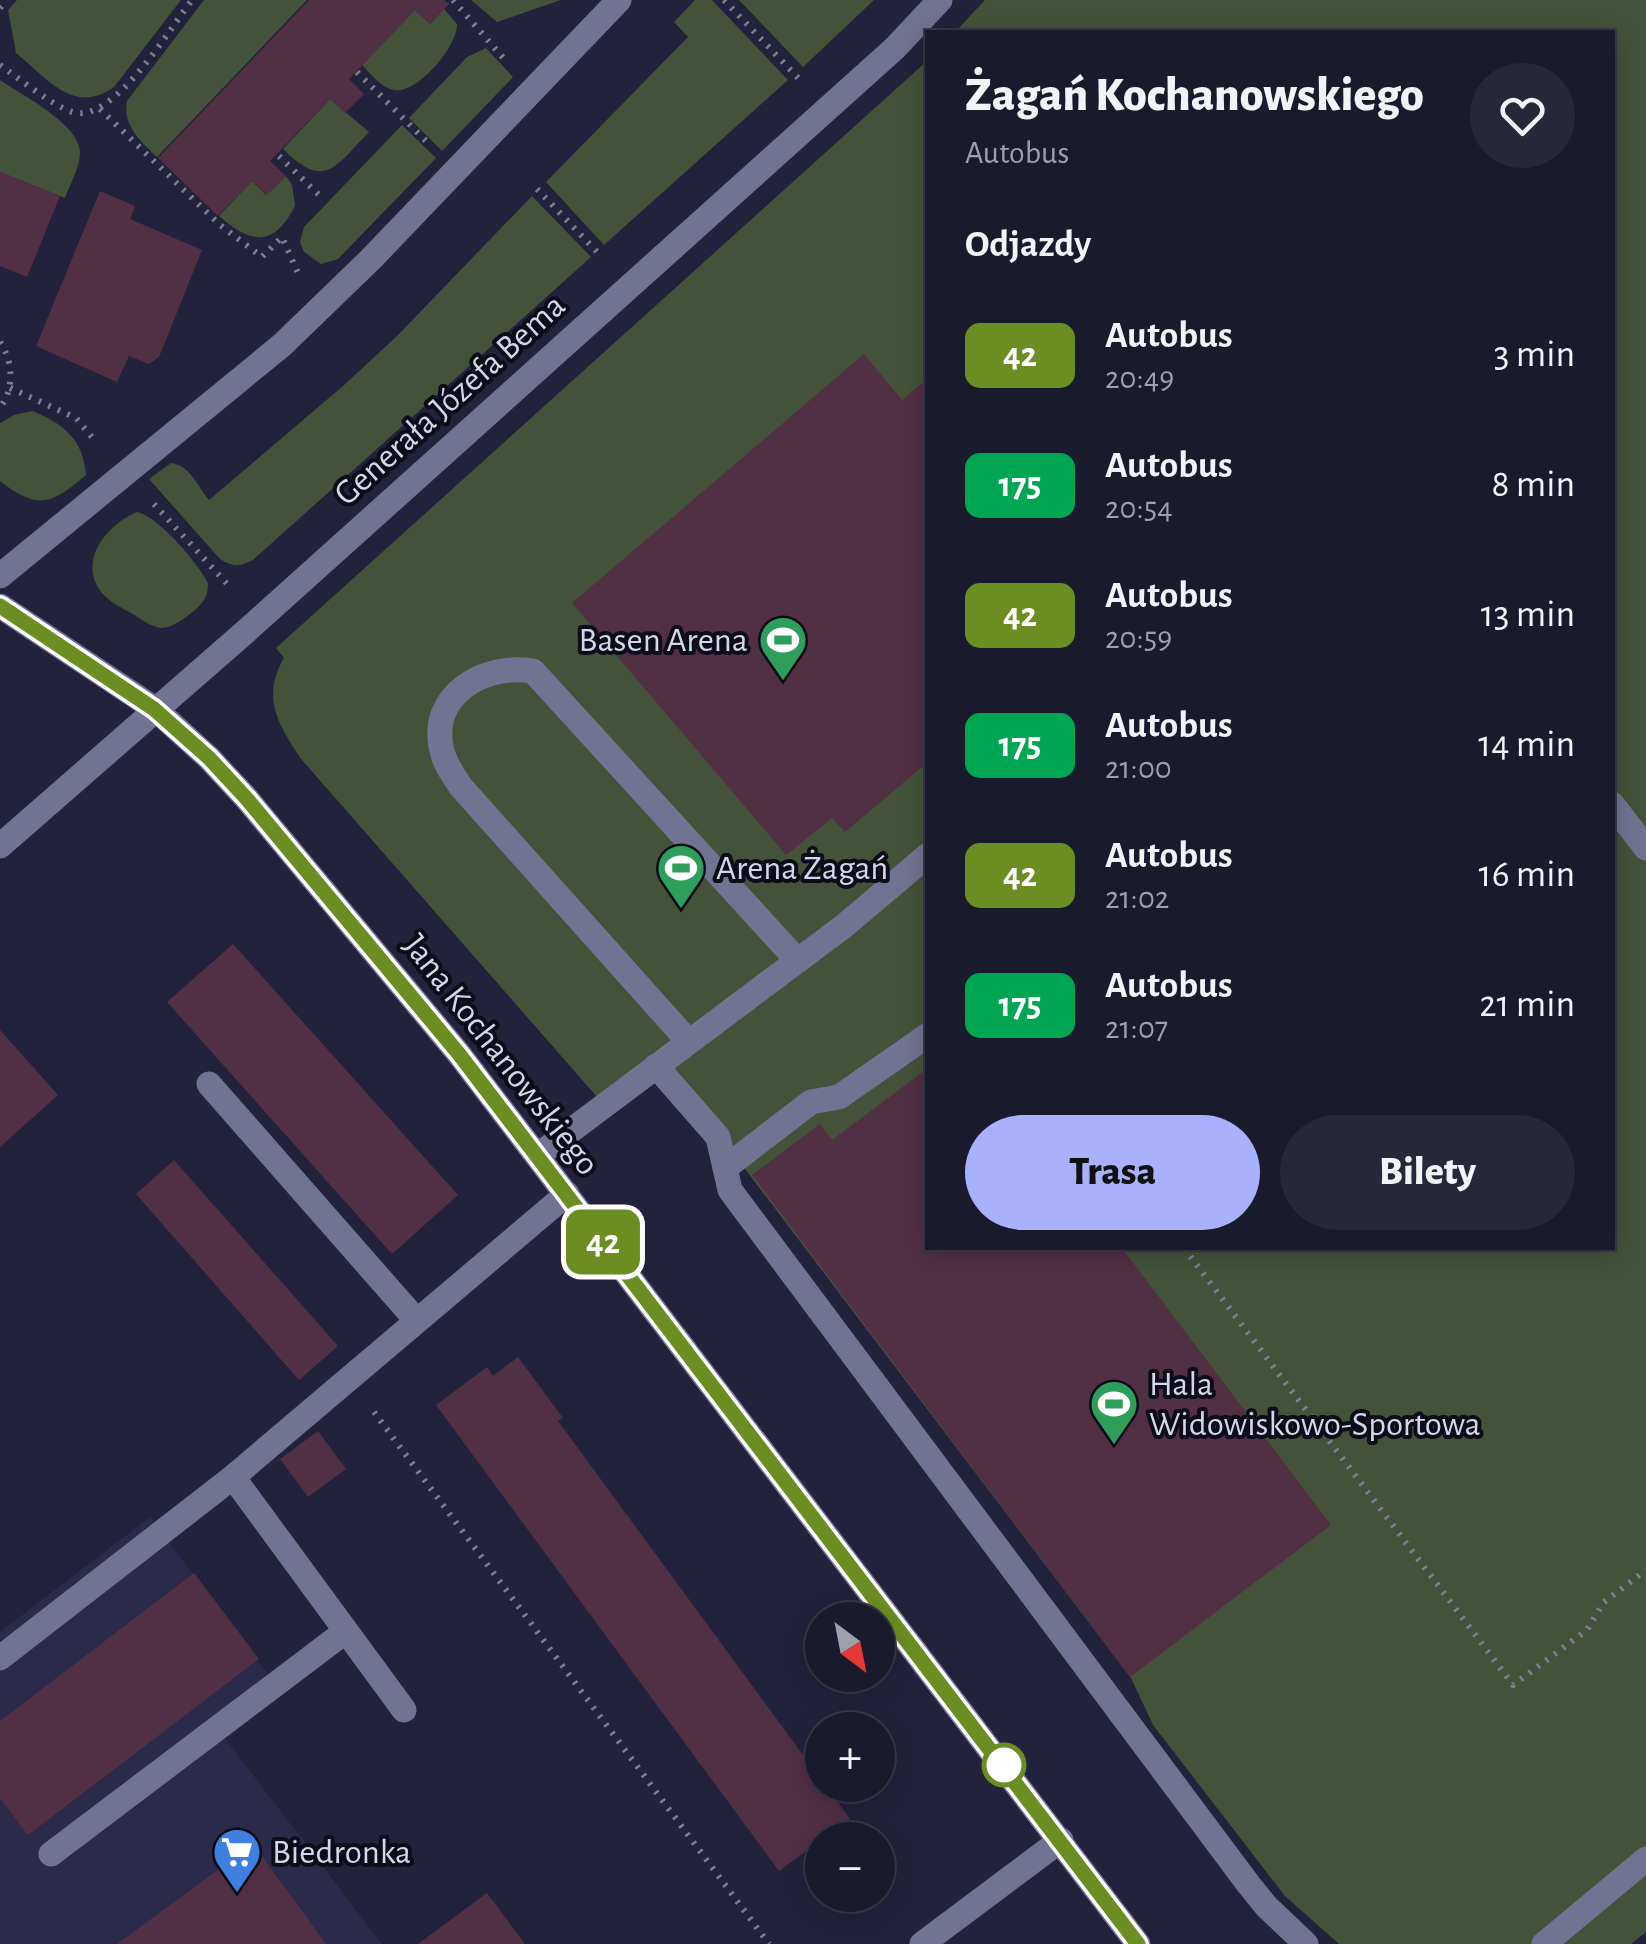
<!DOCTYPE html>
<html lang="pl">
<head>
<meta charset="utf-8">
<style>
	body { margin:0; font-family:"Alegreya Sans",sans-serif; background:#272739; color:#f1f3f6; height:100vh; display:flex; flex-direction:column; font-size:38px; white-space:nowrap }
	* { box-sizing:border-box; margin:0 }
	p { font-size:32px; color:#9fa1aa }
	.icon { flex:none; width:55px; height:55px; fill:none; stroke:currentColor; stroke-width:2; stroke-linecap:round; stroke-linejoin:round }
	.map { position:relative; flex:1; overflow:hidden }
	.drawer { position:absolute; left:925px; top:30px; width:690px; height:1220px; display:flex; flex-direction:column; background:#1a1a2d; border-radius:0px; box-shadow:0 5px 25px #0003,0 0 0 2px #383849 }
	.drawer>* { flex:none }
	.badge { padding:0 20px; border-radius:15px; font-size:35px; line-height:65px }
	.needle { width:65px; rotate:148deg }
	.fabs { position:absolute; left:805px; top:1602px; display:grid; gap:20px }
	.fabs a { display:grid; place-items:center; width:90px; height:90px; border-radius:50%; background:#1a1a2d; box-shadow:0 5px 25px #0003,0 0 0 2px #383849; font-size:50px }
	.map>.badge { position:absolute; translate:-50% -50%; box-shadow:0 0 0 5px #fff }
	h2 { padding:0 40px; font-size:38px; line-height:90px }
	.round { display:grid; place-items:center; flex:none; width:105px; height:105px; border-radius:52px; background:#272739 }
	.headline { display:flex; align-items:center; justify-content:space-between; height:170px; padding:0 40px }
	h1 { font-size:48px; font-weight:800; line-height:75px }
	.button { display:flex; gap:20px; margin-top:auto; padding:20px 40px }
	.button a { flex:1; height:115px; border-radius:60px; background:#a9b0fc; color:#111; font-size:40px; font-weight:800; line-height:115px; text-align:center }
	.button a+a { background:#272739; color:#f1f3f6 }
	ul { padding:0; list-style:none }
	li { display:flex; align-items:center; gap:30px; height:130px; padding:0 40px }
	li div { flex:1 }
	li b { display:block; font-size:38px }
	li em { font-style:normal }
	li .badge { min-width:110px; font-weight:700; text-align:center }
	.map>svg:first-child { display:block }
	.built { fill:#2b2a4a }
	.green { fill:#44523a }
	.building { fill:#523044 }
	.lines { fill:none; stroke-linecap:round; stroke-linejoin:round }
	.path { stroke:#7d7e94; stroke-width:6; stroke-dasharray:2.5 8; stroke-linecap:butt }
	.service { stroke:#717392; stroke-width:25 }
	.minor { stroke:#717392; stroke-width:25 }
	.line-casing { stroke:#fff; stroke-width:22 }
	.line { stroke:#6b8e23; stroke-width:15 }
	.stop-dot { fill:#fff; stroke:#6b8e23; stroke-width:5 }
	.labels { text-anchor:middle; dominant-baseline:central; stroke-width:8; stroke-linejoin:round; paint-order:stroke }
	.street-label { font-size:35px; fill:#d5d6e8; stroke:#0d0d19 }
	.poi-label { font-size:35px; fill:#d5d6e8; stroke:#0d0d19; text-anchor:start }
</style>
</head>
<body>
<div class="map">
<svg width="1646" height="1944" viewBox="0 0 1646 1944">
	<rect width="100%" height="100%" fill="#22223c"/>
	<path class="built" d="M150,1517L276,1685L218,1729L382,1944H0V1632Z"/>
	<path class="green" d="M17,0H181L114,87C74,116 47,78 16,53L8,10Z
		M204,0H307L157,157C141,142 122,125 127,101Z
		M471,0H561L497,22Z
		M695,0H712L788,80L604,245L546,182L688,37L674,22Z
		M739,0H874L803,67Z
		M985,0H1646V1932L1631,1944H1339L1285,1896L1153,1725L1131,1678L664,1062L605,1106L302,760C278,725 261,697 284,658L276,648L927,61L928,1248H1612V32H955Z
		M444,9L457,24C458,46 417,95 394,90C381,88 371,74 362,65L415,10L430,24Z
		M486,48L513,77L442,151L409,118L467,57Z
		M0,80C22,95 81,125 80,153C80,167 70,184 65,198L0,172Z
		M330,99L369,132C335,167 325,191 283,149Z
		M402,125L436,158L338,259L321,264L304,252L300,242L304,227Z
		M286,176L292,185L295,206C273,249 250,243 219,216L252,181L266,195Z
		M532,196L591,257L253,560C240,567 232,567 220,559L149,479L171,463C191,466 197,486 209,500L343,386L397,336Z
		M32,411C63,423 84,440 86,475C52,504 38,511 0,481V423L14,415Z
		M137,512C158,516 199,564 208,583C208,596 204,602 195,610C186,617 173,628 161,628C151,627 141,619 133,614C122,608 109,602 101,592C77,560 108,524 137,512Z"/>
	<path class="building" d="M309,0H444L449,4L430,24L415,10L349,79L364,94L345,113L330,99L270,161L286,176L267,195L252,181L218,216L158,158Z
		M0,172L60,196L27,277L0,266Z
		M100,191L135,206L130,219L202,250L159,357L149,364L129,356L117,382L36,346Z
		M864,354L902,400L928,378V762L845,832L832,818L786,855L572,603Z
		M233,944L458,1195L392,1254L167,1002Z
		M0,1030L58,1095L0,1147Z
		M928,1068V1248H1122L1331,1525L1130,1677L752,1175L820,1124L832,1140Z
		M174,1160L338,1346L299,1380L136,1194Z
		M518,1357L563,1418L558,1421L850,1819L779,1871L436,1405L487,1367L493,1376Z
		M318,1431L346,1469L308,1497L280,1459Z
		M194,1573L259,1659L28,1835L0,1798V1721Z
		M253,1844L326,1944H117Z
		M487,1893L525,1944H418Z"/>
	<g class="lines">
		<path class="path" d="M453,0L505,60
			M724,0L800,80
			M0,8L7,0
			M0,65C20,79 50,104 72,112C113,125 170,28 192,0
			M357,72L427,142
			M100,109L220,225L262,257L282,237L298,273
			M279,156L320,196
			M537,189L602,257
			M0,342C13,361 15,389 0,407
			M10,388L76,418L96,442
			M154,504L230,587
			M1184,1248L1513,1685L1587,1630L1603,1603L1646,1570
			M374,1412L769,1944"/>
		<path class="service" d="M1612,804L1646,848
			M689,1042L461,787C453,775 445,764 442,751C428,694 485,663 533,671L797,960
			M656,1066L718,1137L730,1190L1249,1885L1266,1906L1306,1944
			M209,1084L417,1321
			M537,1156L844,926L928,855
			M725,1168L811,1102L839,1097L928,1035
			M233,1477L404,1710
			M0,1658L233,1477L567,1194
			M51,1854L346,1631
			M1544,1944L1646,1859"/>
		<path class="minor" d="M0,576L282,345L371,259L619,0
			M0,606L155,709L209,758L247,799L459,1054L1138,1944
			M0,846L244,633L895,48L940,0
			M922,1944L1061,1840"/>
	</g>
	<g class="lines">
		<g class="line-casing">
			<path id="line" d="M0,606L154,709L209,758L247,799L459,1054L1138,1944"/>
		</g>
		<use href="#line" class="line"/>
	</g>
	<defs>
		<g id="stadium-pin" transform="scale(2.5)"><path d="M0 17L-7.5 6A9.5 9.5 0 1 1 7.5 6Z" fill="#2e9e5b" stroke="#0d0d19"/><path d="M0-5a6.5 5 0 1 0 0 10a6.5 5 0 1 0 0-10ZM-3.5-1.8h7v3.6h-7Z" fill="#fff"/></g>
		<g id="supermarket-pin" transform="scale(2.5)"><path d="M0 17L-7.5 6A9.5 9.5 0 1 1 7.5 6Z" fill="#3f7fe0" stroke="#0d0d19"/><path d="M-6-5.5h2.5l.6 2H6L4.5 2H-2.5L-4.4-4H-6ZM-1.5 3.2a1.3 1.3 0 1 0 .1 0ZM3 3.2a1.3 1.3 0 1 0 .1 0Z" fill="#fff"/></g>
	</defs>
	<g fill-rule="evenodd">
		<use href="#stadium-pin" x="783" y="640"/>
		<use href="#stadium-pin" x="681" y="868"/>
		<use href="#stadium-pin" x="1114" y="1404"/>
		<use href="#supermarket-pin" x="237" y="1852"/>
	</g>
	<circle class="stop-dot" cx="1004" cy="1765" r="20"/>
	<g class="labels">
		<g class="street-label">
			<text transform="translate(450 400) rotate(-42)">Generała Józefa Bema</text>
			<text transform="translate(501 1055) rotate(52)">Jana Kochanowskiego</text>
		</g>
		<g class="poi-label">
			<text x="748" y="640" text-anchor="end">Basen Arena</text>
			<text x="716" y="868">Arena Żagań</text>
			<text x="1149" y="1384">Hala<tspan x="1149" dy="40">Widowiskowo-Sportowa</tspan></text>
			<text x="272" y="1852">Biedronka</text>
		</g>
	</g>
</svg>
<div class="fabs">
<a><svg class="needle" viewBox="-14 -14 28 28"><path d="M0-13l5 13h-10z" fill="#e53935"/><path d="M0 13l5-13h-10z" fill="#9fa1aa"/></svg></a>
<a>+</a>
<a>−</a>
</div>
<b class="badge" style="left:603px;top:1242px;background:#6b8e23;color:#fff">42</b>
<section class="drawer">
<div class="headline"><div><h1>Żagań Kochanowskiego</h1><p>Autobus</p></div><a class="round"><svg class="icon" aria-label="heart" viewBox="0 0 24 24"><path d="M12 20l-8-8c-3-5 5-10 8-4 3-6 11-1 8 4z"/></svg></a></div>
<h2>Odjazdy</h2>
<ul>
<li><span class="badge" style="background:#6b8e23;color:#fff">42</span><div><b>Autobus</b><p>20:49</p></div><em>3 min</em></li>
<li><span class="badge" style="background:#00a651;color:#fff">175</span><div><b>Autobus</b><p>20:54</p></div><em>8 min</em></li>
<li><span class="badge" style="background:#6b8e23;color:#fff">42</span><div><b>Autobus</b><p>20:59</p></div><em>13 min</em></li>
<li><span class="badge" style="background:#00a651;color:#fff">175</span><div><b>Autobus</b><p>21:00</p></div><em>14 min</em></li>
<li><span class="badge" style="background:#6b8e23;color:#fff">42</span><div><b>Autobus</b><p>21:02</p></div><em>16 min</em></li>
<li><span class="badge" style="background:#00a651;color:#fff">175</span><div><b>Autobus</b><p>21:07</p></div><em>21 min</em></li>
</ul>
<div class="button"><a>Trasa</a><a>Bilety</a></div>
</section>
</div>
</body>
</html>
